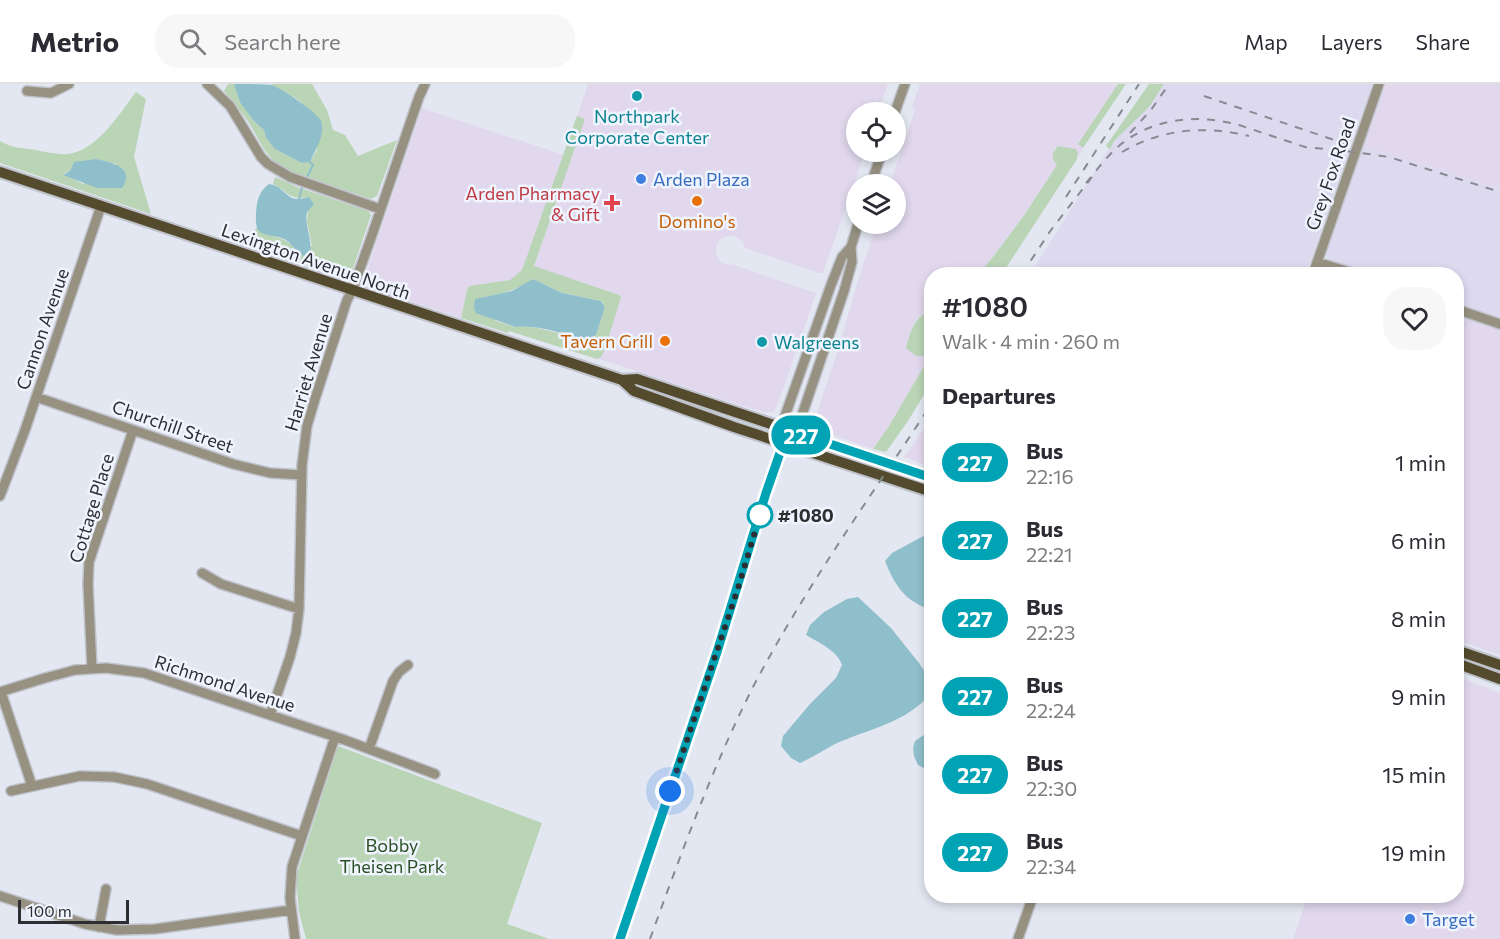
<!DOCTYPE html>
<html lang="en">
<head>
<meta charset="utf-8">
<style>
	body { margin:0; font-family:Commissioner,sans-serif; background:#f7f7f7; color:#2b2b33; height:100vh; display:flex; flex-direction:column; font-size:22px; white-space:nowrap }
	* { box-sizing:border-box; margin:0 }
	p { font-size:20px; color:#7c7c81 }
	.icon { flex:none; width:33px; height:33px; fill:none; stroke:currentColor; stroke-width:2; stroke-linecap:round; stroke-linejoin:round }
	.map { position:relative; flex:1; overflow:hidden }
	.side { position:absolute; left:924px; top:183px; width:540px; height:636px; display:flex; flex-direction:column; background:#fff; border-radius:24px; box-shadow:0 3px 9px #0003 }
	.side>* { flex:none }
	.badge { padding:0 12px; border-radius:20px; font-size:21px; line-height:39px }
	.tools { position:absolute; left:846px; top:18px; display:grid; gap:12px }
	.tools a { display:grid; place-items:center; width:60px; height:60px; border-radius:50%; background:#fff; box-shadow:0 3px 9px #0003; font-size:30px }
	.scale { position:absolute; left:18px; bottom:15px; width:111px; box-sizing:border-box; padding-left:6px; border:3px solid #2d2e32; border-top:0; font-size:16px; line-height:21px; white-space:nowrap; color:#2d2e32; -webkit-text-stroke:4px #f0f4fe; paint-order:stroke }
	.you { position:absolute; width:30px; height:30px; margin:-15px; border:4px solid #fff; border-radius:50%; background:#1a73e8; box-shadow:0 0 0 9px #1a73e833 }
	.map>.badge { position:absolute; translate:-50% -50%; box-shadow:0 0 0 3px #fff }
	h2 { padding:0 18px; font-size:22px; line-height:54px }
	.round { display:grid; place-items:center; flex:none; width:63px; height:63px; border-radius:24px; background:#f7f7f7 }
	.summary { display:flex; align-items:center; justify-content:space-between; height:102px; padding:0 18px }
	h1 { font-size:28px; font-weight:600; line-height:45px }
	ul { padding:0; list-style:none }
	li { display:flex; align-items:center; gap:18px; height:78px; padding:0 18px }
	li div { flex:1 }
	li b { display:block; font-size:22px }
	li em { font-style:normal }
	li .badge { min-width:66px; font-weight:700; text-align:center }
	header { display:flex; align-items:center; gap:36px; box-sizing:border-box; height:84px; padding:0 30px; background:#fff; border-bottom:2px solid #e1e1e2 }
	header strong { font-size:28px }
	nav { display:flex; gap:33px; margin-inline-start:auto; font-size:21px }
	.search { width:420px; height:54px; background:#f7f7f7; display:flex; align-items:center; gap:15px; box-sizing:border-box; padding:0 21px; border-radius:24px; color:#7c7c81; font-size:22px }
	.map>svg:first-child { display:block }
	.commercial { fill:#e1d8ed }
	.industrial { fill:#dddaf0 }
	.green { fill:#bad4b6; fill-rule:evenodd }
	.water { fill:#8fbfcb }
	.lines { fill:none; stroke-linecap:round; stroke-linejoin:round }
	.stream { stroke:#8fbfcb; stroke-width:2 }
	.minor-casing { stroke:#bfc2cb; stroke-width:12 }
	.major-casing { stroke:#bfc2cb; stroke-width:14 }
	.minor { stroke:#969181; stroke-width:9 }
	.major { stroke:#544b2e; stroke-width:10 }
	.rail { stroke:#888a91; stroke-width:2; stroke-dasharray:8 8; stroke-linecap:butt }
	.line-casing { stroke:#fff; stroke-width:14 }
	.line { stroke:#00a3b4; stroke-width:9 }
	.walk { stroke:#2d2e32; stroke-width:6; stroke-dasharray:0 10.8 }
	.culture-dot { fill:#0f9aa8; stroke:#f0f4fe; stroke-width:2 }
	.shop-dot { fill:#3f7fe0; stroke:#f0f4fe; stroke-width:2 }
	.food-dot { fill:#e8710a; stroke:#f0f4fe; stroke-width:2 }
	.health-dot { fill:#e0444e; stroke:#f0f4fe; stroke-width:2 }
	.stop-dot { fill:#fff; stroke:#00a3b4; stroke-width:3 }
	.labels { text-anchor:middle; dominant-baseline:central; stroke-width:5; stroke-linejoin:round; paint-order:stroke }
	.culture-label { font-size:18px; fill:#0d838f; stroke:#f0f4fe }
	.street-label { font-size:18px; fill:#2d2e32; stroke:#f0f4fe }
	.shop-label { font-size:18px; fill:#366cbe; stroke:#f0f4fe; text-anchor:start }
	.health-label { font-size:18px; fill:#be3a42; stroke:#f0f4fe; text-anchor:end }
	.food-label { font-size:18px; fill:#c56008; stroke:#f0f4fe }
	.stop-label { font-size:18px; font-weight:bold; fill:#2d2e32; stroke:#f0f4fe; text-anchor:start }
	.park-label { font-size:18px; fill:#2a5024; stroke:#f0f4fe }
</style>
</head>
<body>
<header>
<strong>Metrio</strong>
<div class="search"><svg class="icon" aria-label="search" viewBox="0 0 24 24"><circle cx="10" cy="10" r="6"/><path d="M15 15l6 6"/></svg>Search here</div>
<nav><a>Map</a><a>Layers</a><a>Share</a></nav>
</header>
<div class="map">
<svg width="1500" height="855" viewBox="0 0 1500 855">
	<rect width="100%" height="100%" fill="#e3e7f1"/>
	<path class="commercial" d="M588,0H888L878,28H856V68H865L823,189H819L745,164L743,158L735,152H727L723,154L719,157L716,161L717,173L722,179L726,180L734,181L816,209L783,306L774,328H763L750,324L618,281L597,275L599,274L621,213L619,211L534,183L584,35L577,32Z
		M920,0H1118L1078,60L1083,64L1078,73V70L1056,83L1023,133L993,173L978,190H963L956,189L949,190H932L931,224L919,233L913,241L906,264L924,272L927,277L889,342L873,365L818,346L814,337L836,272L861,186L877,140H896V100H890L915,26L912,23Z
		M1386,0H1500V105L1363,62Z
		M422,24L564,71L522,186L510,196L469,202L467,206L461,234L369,203L366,201L364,196Z
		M1457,230L1500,245V571L1457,556Z
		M931,334V383L904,373Z
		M1457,592L1500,609V855H1293L1308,812H1456Z"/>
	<path class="industrial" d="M1164,0H1373L1354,50L1306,190H1030L1114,57L1149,23Z
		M1363,62L1500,105V234L1457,219L1456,190H1371L1332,177L1327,173L1326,169Z"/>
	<path class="green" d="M228,0H234L235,3L253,36L264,46L266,54L271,60L276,65L302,79L310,77L317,66L306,23L297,15L271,0H312L327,26L333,46L345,51L358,72L397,56L377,112L371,115L292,88C264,75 263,60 247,36C240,26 232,17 224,7Z
		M1118,0H1126L1083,64L1078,60Z
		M1149,0H1164L1149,23L1114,57L1110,65L1106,62Z
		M136,8L146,15L134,73L151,130L0,79V57C11,64 23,64 36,66C46,68 58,71 68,70C97,67 120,29 136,8ZM96,75L117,80L83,100L63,90Z
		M577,32L585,35L534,182L619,211L621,213L605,265L601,273L597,275L509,247L508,249L461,234L467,206L469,202L510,196L522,186ZM533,195L562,209L602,217L605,223L596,251L586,256L538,244L523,242L516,243L496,237L482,213C503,210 515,207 533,195Z
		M1058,62L1076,65L1078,70L1077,75L1002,190H978L993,173L1023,133L1057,81L1053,75V69Z
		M275,93L297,103L368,127L371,131L351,190L345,194L243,160L257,144C265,155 280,149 293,162H312L307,138L309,113C287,116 290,108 273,100Z
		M931,224V299L908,337L886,368L873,365L889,342L927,277L924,272H916L906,264C912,243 913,237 931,224Z
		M338,662L542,739L507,840L549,855H306L299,828L296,793Z"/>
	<path class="water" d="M234,0C244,0 264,0 272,1C281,4 318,29 321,37C326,52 315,65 310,78L302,79L275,65L271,60L266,54L264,46L253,36L240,18Z
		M96,75C111,78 136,83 122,104H97L63,91L70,87L74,78Z
		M269,100C280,101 283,109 292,114C297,116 304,114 309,113L314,120C313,121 308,127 307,128C304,140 313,157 310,170L307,173C297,171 294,161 286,156C278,151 266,153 259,147C256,144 257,143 256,138C256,125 256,109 269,100Z
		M533,195L562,209L601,217L605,223L596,251L586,256C564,251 539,240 516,243L476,229L474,224L475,215L512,207Z
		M931,448H932L931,526C905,517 895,502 885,477L892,469Z
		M858,513L891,544L919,579L931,597V609C907,639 867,645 833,661C822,667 811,674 800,679L791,674L781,662L783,652L810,620L836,594L842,581C838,567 818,558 806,551L810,541L824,528L847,515Z
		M931,646L932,688H931L918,681L914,672L913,664L915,657Z"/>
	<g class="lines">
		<path class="stream" d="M306,95L313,81L310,78
			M299,115L303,100"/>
		<g class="minor-casing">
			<path id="minor" d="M207,0L230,22L261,73L268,80L290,93L380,125
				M27,7L51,9L69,0
				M895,28L905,0
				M871,100L882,68
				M1317,178L1356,190
				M1313,190L1379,0
				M1456,225L1500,240
				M36,313L233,380L270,389L302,391
				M788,346L800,337L844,207L852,178L851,163L858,140
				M0,412L25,346L101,122
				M202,489L221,500L299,525
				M92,585L88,500L89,478L133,346
				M0,608L45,594L75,586L106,584L144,589L345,656L435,690
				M1,608L32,702
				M270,631L290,573L296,549L299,525L302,381L307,342L315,315L347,216L352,207L371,154L419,13L425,0
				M369,665L393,597L399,588L408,581
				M11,707L80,692L114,693L147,700L302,752
				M0,812L85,840L117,846L155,845L291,826
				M99,843L106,805
				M295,855L290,814L292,783L335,653
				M620,855L717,569L766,409L788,346L785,332L831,201L842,173L851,163
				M1018,855L1033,812"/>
		</g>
		<g class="major-casing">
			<path id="major" d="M0,88L604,290L622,296L637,295L932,394
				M622,296L634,307L734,343L932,408
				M1456,566L1500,581
				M1456,579L1500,595"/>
		</g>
		<use href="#minor" class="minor"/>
		<use href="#major" class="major"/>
		<path class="rail" d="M1204,12L1355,63
			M1130,49L1151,26L1169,0
			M1122,68C1161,45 1205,41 1249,52
			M1086,99C1097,86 1107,72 1120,61C1154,33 1199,30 1239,41L1305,63L1354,68L1389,73L1500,108
			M1066,113L1139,0
			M1022,190L1051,146L1092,93
			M650,855C681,770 712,684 753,603C805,504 871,412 932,319"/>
	</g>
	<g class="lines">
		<g class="line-casing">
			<path id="line" d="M620,855L717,568L766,409L788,346L932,394"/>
		</g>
		<use href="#line" class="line"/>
		<path class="walk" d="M670,707L739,501L760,431"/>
	</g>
	<g class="culture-dot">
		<circle cx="637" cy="12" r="6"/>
		<circle cx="762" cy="258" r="6"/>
	</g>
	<g class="shop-dot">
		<circle cx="641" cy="95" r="6"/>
		<circle cx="1410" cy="835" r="6"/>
	</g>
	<g class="food-dot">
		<circle cx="697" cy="117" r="6"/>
		<circle cx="665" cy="257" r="6"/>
	</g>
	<path class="health-dot" d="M609 110h6v6h6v6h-6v6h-6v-6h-6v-6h6z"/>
	<circle class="stop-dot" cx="760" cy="431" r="12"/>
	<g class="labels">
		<g class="culture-label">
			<text x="637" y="32">Northpark<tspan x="637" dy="21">Corporate Center</tspan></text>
			<text x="774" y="258" text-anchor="start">Walgreens</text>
		</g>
		<g class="street-label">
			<text transform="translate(1330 90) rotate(-71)">Grey Fox Road</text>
			<text transform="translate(316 177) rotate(19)">Lexington Avenue North</text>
			<text transform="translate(42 245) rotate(-71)">Cannon Avenue</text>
			<text transform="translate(308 288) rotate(-73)">Harriet Avenue</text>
			<text transform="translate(173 342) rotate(19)">Churchill Street</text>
			<text transform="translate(91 424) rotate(-73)">Cottage Place</text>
			<text transform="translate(225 599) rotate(18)">Richmond Avenue</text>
		</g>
		<g class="shop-label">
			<text x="653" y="95">Arden Plaza</text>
			<text x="1422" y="835">Target</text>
		</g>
		<g class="health-label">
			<text x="600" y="109">Arden Pharmacy<tspan x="600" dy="21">&amp; Gift</tspan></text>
		</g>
		<g class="food-label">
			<text x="697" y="137">Domino's</text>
			<text x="653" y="257" text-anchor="end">Tavern Grill</text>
		</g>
		<g class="stop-label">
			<text x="778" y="431">#1080</text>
		</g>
		<g class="park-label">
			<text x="392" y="761">Bobby<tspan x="392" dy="21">Theisen Park</tspan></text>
		</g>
	</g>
</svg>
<div class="tools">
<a><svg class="icon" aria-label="locate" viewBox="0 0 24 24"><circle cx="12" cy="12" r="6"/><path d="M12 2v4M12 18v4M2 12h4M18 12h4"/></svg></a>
<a><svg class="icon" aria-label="layers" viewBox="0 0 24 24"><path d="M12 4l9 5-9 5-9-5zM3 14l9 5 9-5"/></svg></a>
</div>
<div class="scale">100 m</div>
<div class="you" style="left:670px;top:707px"></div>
<b class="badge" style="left:801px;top:351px;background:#00a3b4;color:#fff">227</b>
<section class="side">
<div class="summary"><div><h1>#1080</h1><p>Walk · 4 min · 260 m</p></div><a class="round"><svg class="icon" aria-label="heart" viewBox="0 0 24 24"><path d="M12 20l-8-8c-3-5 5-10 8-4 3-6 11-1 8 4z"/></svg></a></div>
<h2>Departures</h2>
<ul>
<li><span class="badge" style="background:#00a3b4;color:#fff">227</span><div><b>Bus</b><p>22:16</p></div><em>1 min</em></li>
<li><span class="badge" style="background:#00a3b4;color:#fff">227</span><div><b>Bus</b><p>22:21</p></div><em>6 min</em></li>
<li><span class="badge" style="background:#00a3b4;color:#fff">227</span><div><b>Bus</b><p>22:23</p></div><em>8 min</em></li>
<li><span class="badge" style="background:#00a3b4;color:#fff">227</span><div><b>Bus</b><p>22:24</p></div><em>9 min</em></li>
<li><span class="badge" style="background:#00a3b4;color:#fff">227</span><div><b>Bus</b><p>22:30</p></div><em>15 min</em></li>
<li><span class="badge" style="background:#00a3b4;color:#fff">227</span><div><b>Bus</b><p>22:34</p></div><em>19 min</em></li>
</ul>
</section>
</div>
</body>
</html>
